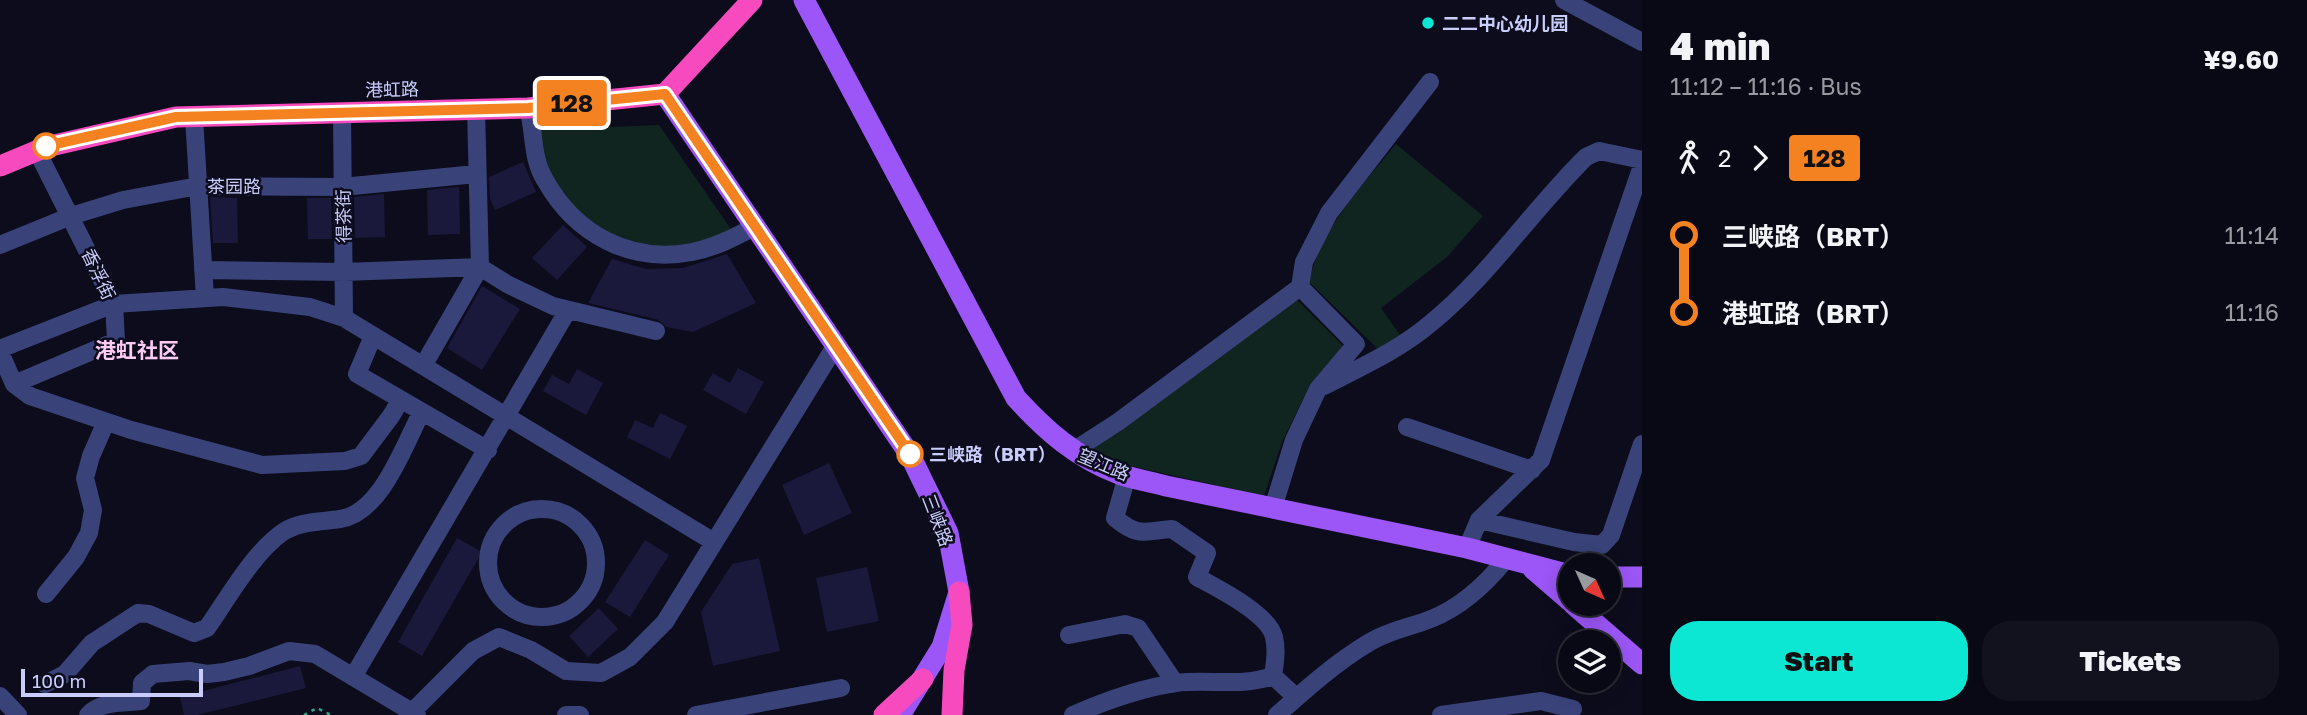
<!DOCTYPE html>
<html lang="en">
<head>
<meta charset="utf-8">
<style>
	body { margin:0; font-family:"Golos Text","Noto Sans SC",sans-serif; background:#12121e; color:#f1f3f6; height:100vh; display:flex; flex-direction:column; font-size:26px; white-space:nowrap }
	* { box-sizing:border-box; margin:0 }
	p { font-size:23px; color:#999aa0 }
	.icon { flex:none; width:38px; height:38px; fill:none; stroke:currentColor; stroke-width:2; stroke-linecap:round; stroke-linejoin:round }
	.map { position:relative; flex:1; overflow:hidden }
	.details { display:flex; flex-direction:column; background:#090915; width:665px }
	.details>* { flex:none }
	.badge { padding:0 14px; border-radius:5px; font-size:24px; line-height:46px }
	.needle { width:46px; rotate:135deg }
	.controls { position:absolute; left:1558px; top:553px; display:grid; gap:14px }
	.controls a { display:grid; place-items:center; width:63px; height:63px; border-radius:50%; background:#090915; box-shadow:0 4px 18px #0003,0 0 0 2px #292a34; font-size:35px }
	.scale { position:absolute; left:21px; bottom:18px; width:182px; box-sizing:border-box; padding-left:7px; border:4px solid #cacdfc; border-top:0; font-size:19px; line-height:24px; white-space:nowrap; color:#cacdfc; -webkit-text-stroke:5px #0c0c1c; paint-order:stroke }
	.map>.badge { position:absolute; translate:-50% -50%; box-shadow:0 0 0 4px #fff }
	.legs { display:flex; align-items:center; gap:10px; height:77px; padding:0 28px; font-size:23px }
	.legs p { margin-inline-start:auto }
	.head { display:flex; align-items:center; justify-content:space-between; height:119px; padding:0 28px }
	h1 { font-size:38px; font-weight:800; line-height:52px }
	.cta { display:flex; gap:14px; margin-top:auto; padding:14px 28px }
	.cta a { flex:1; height:80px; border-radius:28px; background:#0be7d3; color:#111; font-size:28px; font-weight:800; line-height:80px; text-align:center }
	.cta a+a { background:#12121e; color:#f1f3f6 }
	ul { padding:0 28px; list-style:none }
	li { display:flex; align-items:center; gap:24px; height:77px; font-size:26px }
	li i { display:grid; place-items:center; width:10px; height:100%; margin:0 9px; background:currentColor }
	li i::after { content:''; width:18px; height:18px; margin:-9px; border:5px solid; border-radius:50%; background:#090915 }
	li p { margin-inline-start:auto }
	li:first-child i { background:linear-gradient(#0000 50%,currentColor 0) }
	li:last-child i { background:linear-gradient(currentColor 50%,#0000 0) }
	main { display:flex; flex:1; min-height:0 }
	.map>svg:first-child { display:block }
	.green { fill:#102520 }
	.building { fill:#1a193c }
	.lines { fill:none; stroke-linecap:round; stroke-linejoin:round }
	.path { stroke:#32a88a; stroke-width:2.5; stroke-dasharray:3.5 5; stroke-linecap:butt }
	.minor { stroke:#394379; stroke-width:18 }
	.major { stroke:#9c56f7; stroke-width:21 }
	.highway { stroke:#f74abe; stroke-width:21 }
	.line-1-casing { stroke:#fff; stroke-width:16 }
	.line-1 { stroke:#f58220; stroke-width:10 }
	.poi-dot { fill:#0be7d3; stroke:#0c0c1c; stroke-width:2.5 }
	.stop-1-dot { fill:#fff; stroke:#f58220; stroke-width:3.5 }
	.labels { text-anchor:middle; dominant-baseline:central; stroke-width:5; stroke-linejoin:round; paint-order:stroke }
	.poi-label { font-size:18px; font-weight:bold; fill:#cacdfc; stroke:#0c0c1c; text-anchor:start }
	.street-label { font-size:18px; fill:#cacdfc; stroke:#0c0c1c }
	.stop-label { font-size:18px; font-weight:bold; fill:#cacdfc; stroke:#0c0c1c; text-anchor:start }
	.quarter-label { font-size:21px; font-weight:bold; fill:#fdcbf4; stroke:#0c0c1c }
</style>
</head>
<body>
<main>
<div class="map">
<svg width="1642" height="715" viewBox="0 0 1642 715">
	<rect width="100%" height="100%" fill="#0c0c1c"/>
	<path class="green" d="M659,125L733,232C711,239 687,249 664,249C613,249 569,216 548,172C542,159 540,143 537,130Z
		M1396,144L1483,216L1447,257L1381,308L1400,335L1378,349L1309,282C1321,228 1362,186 1396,144Z
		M1297,300L1343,346L1310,385L1282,442L1264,496L1087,456L1085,452L1121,431Z"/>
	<path class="building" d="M523,162L536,192L495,210L490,199L489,177Z
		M459,187L460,234L428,235L427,190Z
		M384,194L385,237L355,238L354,197Z
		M210,197L237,198L238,243H213Z
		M307,198H331L332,239H308Z
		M563,225L587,247L557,280L532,258Z
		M727,254L756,303L693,332L666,327L659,320L588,303L612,259L646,269L683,268Z
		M482,286L520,309L482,370L447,348Z
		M738,368L764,382L746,414L703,390L713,373L730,383Z
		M577,369L603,383L586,415L543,391L552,375L569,384Z
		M660,413L687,426L670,459L627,437L635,420L653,428Z
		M829,463L852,513L804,535L782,485Z
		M457,538L482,552L422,656L398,642Z
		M645,540L669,555L630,617L605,602Z
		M759,558L780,651L713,666L701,612L732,564Z
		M867,567L879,621L827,632L816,578Z
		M599,608L618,629L588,657L569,636Z
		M300,666L306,688L197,715H184L180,697Z"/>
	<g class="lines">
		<path class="path" d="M304,715L317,708L331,715"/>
		<path class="minor" d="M1564,0L1642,42
			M528,108C535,132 531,157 545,180C575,234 630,264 692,252C714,248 735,237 756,226
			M476,109L480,267L507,284L553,306L656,331
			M342,113L344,318
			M194,117L205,298
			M0,245L71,216L123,200L198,186L342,187L476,174
			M203,270L344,272L480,267
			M1300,287L1304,262L1329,213L1430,82
			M373,336L357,374L488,450
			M0,349L114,304L223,297L310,307L344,318L714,542
			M0,352L14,384L30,396L131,430L262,465L345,461L361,456L391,416L400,401
			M423,366L480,267
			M14,384L116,341L114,304L37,151
			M1324,386C1359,368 1401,349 1431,323C1490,275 1532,210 1586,157L1599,151L1642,160
			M1407,427L1532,470
			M1073,451L1118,422L1300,287L1356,344L1318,389L1294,440L1273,508
			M1127,476L1115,518C1139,538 1144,531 1172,529L1207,553L1197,577C1217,588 1269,614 1274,637C1277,650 1275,663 1273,676
			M488 563a54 54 0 1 1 108 0a54 54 0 1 1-108 0Z
			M1479,520L1574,542L1602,545L1611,535L1642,444
			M1467,548L1479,520L1541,460L1642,166
			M46,594L76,557L89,533L93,510L85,478L91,456L106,422
			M1069,635L1125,624L1138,628L1175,683
			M353,677L568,310
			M45,684L65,674L92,643L138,613L149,614L194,633L207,628C228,598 253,553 283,532C300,521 321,522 340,519C381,513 404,446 421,413
			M0,696L18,715
			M88,715C100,701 123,703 141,701L142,683L153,674L189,671L207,674L224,672L249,666L289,651L315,654L417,715
			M409,715L473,651L499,637L531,650L566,671L601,673L630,657L665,622L836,345
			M566,715H580
			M696,715L841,688
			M1073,715C1105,701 1141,688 1176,683C1208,679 1242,687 1273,676L1296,697
			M1277,715C1306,689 1336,662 1370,642C1390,630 1411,627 1431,619C1461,607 1486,584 1506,559
			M1441,715L1541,701L1573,709"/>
		<path class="major" d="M804,0L1016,398C1046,431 1077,458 1119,474C1134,479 1151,482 1166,486L1467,548L1570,575
			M665,94L910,455L948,533L959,592L942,647L900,715
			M1533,569L1570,601
			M1608,577H1642
			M1573,604L1642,664"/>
		<path class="highway" d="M0,166L46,147L176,117L528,108L665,94L752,0
			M884,715L923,679
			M952,715L954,670L962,625L959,592"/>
	</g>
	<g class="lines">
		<g class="line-1-casing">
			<path id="line-1" d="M46,146L176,117L528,108L665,94L910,454"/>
		</g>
		<use href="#line-1" class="line-1"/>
	</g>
	<circle class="poi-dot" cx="1428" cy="23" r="7"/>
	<g class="stop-1-dot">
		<circle cx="46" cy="146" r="12"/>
		<circle cx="910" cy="454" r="12"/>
	</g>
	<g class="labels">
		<g class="poi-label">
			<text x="1442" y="23">二二中心幼儿园</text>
		</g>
		<g class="street-label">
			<text transform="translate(392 89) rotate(-1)">港虹路</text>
			<text x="234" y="186">茶园路</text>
			<text transform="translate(343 216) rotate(-91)">得茶街</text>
			<text transform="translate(99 274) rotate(65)">香浮街</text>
			<text transform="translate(1104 464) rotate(23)">望江路</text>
			<text transform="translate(938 520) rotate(69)">三峡路</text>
		</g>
		<g class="stop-label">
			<text x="929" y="454">三峡路（BRT）</text>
		</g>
		<g class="quarter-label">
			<text x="137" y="350">港虹社区</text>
		</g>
	</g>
</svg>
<div class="controls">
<a><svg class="needle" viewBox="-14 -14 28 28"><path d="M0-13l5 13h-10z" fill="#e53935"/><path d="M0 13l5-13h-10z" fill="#999aa0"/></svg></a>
<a><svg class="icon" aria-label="layers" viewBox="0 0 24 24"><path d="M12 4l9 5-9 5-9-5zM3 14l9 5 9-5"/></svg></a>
</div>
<div class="scale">100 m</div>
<b class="badge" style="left:572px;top:103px;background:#f58220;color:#111">128</b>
</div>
<section class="details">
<div class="head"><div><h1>4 min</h1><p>11:12 – 11:16 · Bus</p></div><b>¥9.60</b></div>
<div class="legs"><svg class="icon" aria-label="walk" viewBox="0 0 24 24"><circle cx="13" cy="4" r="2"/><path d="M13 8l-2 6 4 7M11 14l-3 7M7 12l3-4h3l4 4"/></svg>2<svg class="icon" aria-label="forward" viewBox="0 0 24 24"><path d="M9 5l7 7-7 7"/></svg><b class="badge" style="background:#f58220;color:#111">128</b></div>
<ul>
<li><i style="color:#f58220"></i><b>三峡路（BRT）</b><p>11:14</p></li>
<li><i style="color:#f58220"></i><b>港虹路（BRT）</b><p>11:16</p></li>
</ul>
<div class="cta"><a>Start</a><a>Tickets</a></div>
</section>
</main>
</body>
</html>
